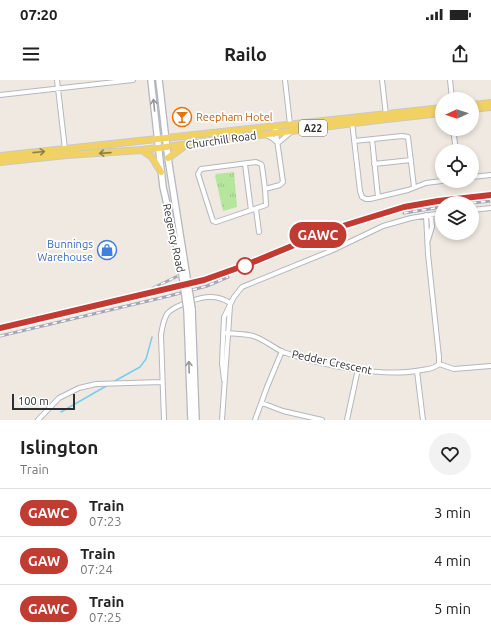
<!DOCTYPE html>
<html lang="en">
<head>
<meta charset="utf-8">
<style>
	body { margin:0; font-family:Ubuntu,sans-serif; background:#f2f2f2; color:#222; height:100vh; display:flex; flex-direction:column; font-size:15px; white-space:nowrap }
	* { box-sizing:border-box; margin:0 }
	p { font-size:13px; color:#767676 }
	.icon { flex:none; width:22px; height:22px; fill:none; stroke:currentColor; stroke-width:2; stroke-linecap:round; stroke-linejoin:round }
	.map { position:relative; height:340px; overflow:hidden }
	.details { display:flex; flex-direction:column; background:#fff; flex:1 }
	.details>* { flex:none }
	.badge { padding:0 8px; border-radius:13px; font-size:14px; line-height:26px }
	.needle { width:26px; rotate:267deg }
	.buttons { position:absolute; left:435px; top:12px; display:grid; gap:8px }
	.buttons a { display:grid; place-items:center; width:44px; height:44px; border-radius:50%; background:#fff; box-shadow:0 2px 6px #0003; font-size:20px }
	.scale { position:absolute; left:12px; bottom:10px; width:63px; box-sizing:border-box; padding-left:4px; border:2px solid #2e2e2e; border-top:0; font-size:11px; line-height:14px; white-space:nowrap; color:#2e2e2e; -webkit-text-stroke:3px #fff; paint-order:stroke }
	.map>.badge { position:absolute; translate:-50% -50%; box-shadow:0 0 0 2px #fff }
	.round { display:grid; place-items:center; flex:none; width:42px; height:42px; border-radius:21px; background:#f2f2f2 }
	.head { display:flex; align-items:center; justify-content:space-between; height:68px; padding:0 20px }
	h1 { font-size:19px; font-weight:700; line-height:30px }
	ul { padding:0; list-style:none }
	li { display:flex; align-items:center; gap:12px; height:48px; padding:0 20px; border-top:1px solid #e0e0e0 }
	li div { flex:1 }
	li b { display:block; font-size:15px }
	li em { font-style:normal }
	li .badge { min-width:44px; font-weight:700; text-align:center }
	.status { display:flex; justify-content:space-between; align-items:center; height:28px; padding:0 20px; background:#fff; direction:ltr }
	.status svg { height:11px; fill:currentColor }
	header { display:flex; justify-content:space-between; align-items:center; height:52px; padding:0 20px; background:#fff; font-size:18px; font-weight:700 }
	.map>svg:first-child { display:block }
	.park { fill:url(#park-tufts) }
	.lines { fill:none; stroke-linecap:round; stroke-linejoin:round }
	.stream { stroke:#75cff0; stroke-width:1.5 }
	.minor-casing { stroke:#b4b7c1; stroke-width:6 }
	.secondary-casing { stroke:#b4b7c1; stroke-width:8 }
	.primary-casing { stroke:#c9c9c9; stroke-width:8 }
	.minor { stroke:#fff; stroke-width:4 }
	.secondary { stroke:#fff; stroke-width:5.5 }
	.primary { stroke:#f2d163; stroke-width:6 }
	.rail-casing { stroke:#a3a6b8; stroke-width:3 }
	.rail { stroke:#fff; stroke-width:1.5; stroke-dasharray:4.5; stroke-linecap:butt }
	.secondary-bridge-casing { stroke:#b4b7c1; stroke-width:8; stroke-linecap:butt }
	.secondary-bridge { stroke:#fff; stroke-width:5.5 }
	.oneway { stroke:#969696 }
	.oneway2 { stroke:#908048 }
	.line-casing { stroke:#fff; stroke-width:9 }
	.line { stroke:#c23b33; stroke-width:6 }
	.stop-dot { fill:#fff; stroke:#c23b33; stroke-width:2 }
	.labels { text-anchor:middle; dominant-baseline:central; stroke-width:3.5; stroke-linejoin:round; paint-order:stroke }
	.shield { fill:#fff; stroke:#6d6d6d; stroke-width:1 }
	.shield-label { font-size:10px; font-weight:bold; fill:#2e2e2e }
	.food-label { font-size:11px; fill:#c56008; stroke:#fff; text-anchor:start }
	.street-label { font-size:11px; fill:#2e2e2e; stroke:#fff }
	.shop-label { font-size:11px; fill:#366cbe; stroke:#fff; text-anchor:end }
</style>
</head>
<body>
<div class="status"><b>07:20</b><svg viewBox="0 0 49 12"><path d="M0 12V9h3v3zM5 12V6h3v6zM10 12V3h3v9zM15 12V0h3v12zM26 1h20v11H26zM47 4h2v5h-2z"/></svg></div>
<header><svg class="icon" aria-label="menu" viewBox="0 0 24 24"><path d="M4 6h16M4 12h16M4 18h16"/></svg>Railo<svg class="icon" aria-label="share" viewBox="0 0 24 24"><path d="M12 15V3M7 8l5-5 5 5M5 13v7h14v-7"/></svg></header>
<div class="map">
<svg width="491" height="340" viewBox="0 0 491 340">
	<defs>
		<pattern id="park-tufts" width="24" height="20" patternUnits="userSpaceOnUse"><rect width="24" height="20" fill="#b6e59e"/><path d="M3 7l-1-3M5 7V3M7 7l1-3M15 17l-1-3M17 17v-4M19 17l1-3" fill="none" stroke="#9dc588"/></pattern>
	</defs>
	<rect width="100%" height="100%" fill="#efe9e1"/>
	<path class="park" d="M234,92L237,127L223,131L215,96L216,94Z"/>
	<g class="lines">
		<path class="stream" d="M113,302L140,287L146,279L152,257
			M61,332L108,305"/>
		<g class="minor-casing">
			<path id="minor" d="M57,0L65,69
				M285,0L290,44
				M382,0L386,35
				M450,0L452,19
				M0,15L133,0
				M352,42L360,111L362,117L366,119H370L408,110L426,103L442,101
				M453,49L456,71
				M266,55L272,58L278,63L291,52
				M372,59L378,117
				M354,61L402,56L408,57L414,107
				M245,84L251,130
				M374,84L411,80
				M472,97L491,95
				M265,109L262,86L261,84L256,82L201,89L198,94L213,141L216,142L266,125L265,109L280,105L283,102L275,46
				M256,129L259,152
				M472,130L491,128
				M426,135L428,174L439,277V284
				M428,160L432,147L431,135
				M223,253C234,254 246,253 256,257C266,261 274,268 283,272C320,285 383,298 422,290C428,289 434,289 439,284
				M439,284L454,289L491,286
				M417,291L423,340
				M224,300L222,283L224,237L234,217L242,207L333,170L383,146L411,138L442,133
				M262,323L283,331L322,340
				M38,340L59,318L79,308L96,304L162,302
				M164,340L161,255C162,248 163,241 167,234C170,230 178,226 183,224C198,218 215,212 230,223
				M222,340L230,226
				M255,340L267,307L282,271
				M347,340L358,289"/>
		</g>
		<g class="secondary-casing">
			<path id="secondary" d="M151,0L163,107L180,180
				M159,0L168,78L184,179
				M192,229L196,340
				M187,230L191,340"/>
		</g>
		<g class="primary-casing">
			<path id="primary" d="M472,25L491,23
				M472,29L491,27
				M142,70L152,77L161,92
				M0,76L442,28
				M168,78L183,67L184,65
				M0,82L67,75L142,70L386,39L442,33"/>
		</g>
		<use href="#minor" class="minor"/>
		<use href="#secondary" class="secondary"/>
		<use href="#primary" class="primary"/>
		<g class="rail-casing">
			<path id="rail" d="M472,123L491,121
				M404,133L442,127
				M153,208L182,194
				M0,248L204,200L246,185L333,149L404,127L451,119L491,115
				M0,256L169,216L207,206L228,197"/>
		</g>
		<use href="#rail" class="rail"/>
		<g class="secondary-bridge-casing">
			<path id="secondary-bridge" d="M184,179L192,229
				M180,180L187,230"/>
		</g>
		<use href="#secondary-bridge" class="secondary-bridge"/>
	</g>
	<defs><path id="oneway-shaft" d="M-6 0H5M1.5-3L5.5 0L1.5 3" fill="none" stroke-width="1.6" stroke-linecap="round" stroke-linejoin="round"/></defs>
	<g class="oneway">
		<use href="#oneway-shaft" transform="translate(154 25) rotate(-96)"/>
		<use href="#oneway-shaft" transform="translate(189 287) rotate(-92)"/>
	</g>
	<g class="oneway2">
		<use href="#oneway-shaft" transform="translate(39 72) rotate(-6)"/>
		<use href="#oneway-shaft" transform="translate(105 73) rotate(176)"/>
	</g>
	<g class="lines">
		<g class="line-casing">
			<path id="line" d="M0,248L204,200L246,185L333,149L404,127L438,121L491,115"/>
		</g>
		<use href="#line" class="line"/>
	</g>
	<defs>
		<g id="bar-ring" transform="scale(1)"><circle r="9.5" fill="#fff" stroke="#e8710a" stroke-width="1.5"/><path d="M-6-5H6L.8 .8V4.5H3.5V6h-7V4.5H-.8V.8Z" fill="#e8710a"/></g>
		<g id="shop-ring" transform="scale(1)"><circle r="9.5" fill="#fff" stroke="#3f7fe0" stroke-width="1.5"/><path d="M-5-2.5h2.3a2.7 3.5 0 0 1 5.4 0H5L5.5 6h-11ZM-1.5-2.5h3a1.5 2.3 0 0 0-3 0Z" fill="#3f7fe0"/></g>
	</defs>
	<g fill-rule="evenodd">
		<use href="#bar-ring" x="182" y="37"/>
		<use href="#shop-ring" x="107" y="170"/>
	</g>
	<circle class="stop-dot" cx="245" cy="186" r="8"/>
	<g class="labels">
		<rect class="shield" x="299" y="40" width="28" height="16" rx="3"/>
		<g class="shield-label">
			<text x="313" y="48">A22</text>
		</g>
		<g class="food-label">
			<text x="196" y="37">Reepham Hotel</text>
		</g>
		<g class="street-label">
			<text transform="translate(221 60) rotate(-8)">Churchill Road</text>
			<text transform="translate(174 158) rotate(78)">Regency Road</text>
			<text transform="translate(332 282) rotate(12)">Pedder Crescent</text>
		</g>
		<g class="shop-label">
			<text x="93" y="164">Bunnings<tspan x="93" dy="13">Warehouse</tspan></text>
		</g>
	</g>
</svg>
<div class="buttons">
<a><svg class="needle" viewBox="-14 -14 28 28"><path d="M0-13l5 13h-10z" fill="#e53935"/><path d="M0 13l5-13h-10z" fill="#767676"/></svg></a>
<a><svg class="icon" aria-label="locate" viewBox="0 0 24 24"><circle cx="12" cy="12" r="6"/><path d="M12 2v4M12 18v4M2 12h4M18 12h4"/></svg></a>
<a><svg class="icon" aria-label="layers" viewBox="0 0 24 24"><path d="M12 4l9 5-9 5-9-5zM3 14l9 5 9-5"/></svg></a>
</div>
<div class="scale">100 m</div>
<b class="badge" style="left:318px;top:155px;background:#c23b33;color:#fff">GAWC</b>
</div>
<section class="details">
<div class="head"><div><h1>Islington</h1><p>Train</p></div><a class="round"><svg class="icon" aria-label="heart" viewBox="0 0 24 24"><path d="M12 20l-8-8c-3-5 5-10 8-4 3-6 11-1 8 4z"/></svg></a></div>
<ul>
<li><span class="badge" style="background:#c23b33;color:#fff">GAWC</span><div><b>Train</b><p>07:23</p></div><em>3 min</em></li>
<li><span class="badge" style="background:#c23b33;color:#fff">GAW</span><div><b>Train</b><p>07:24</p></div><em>4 min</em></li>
<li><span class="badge" style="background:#c23b33;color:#fff">GAWC</span><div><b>Train</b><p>07:25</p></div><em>5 min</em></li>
</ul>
</section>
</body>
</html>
